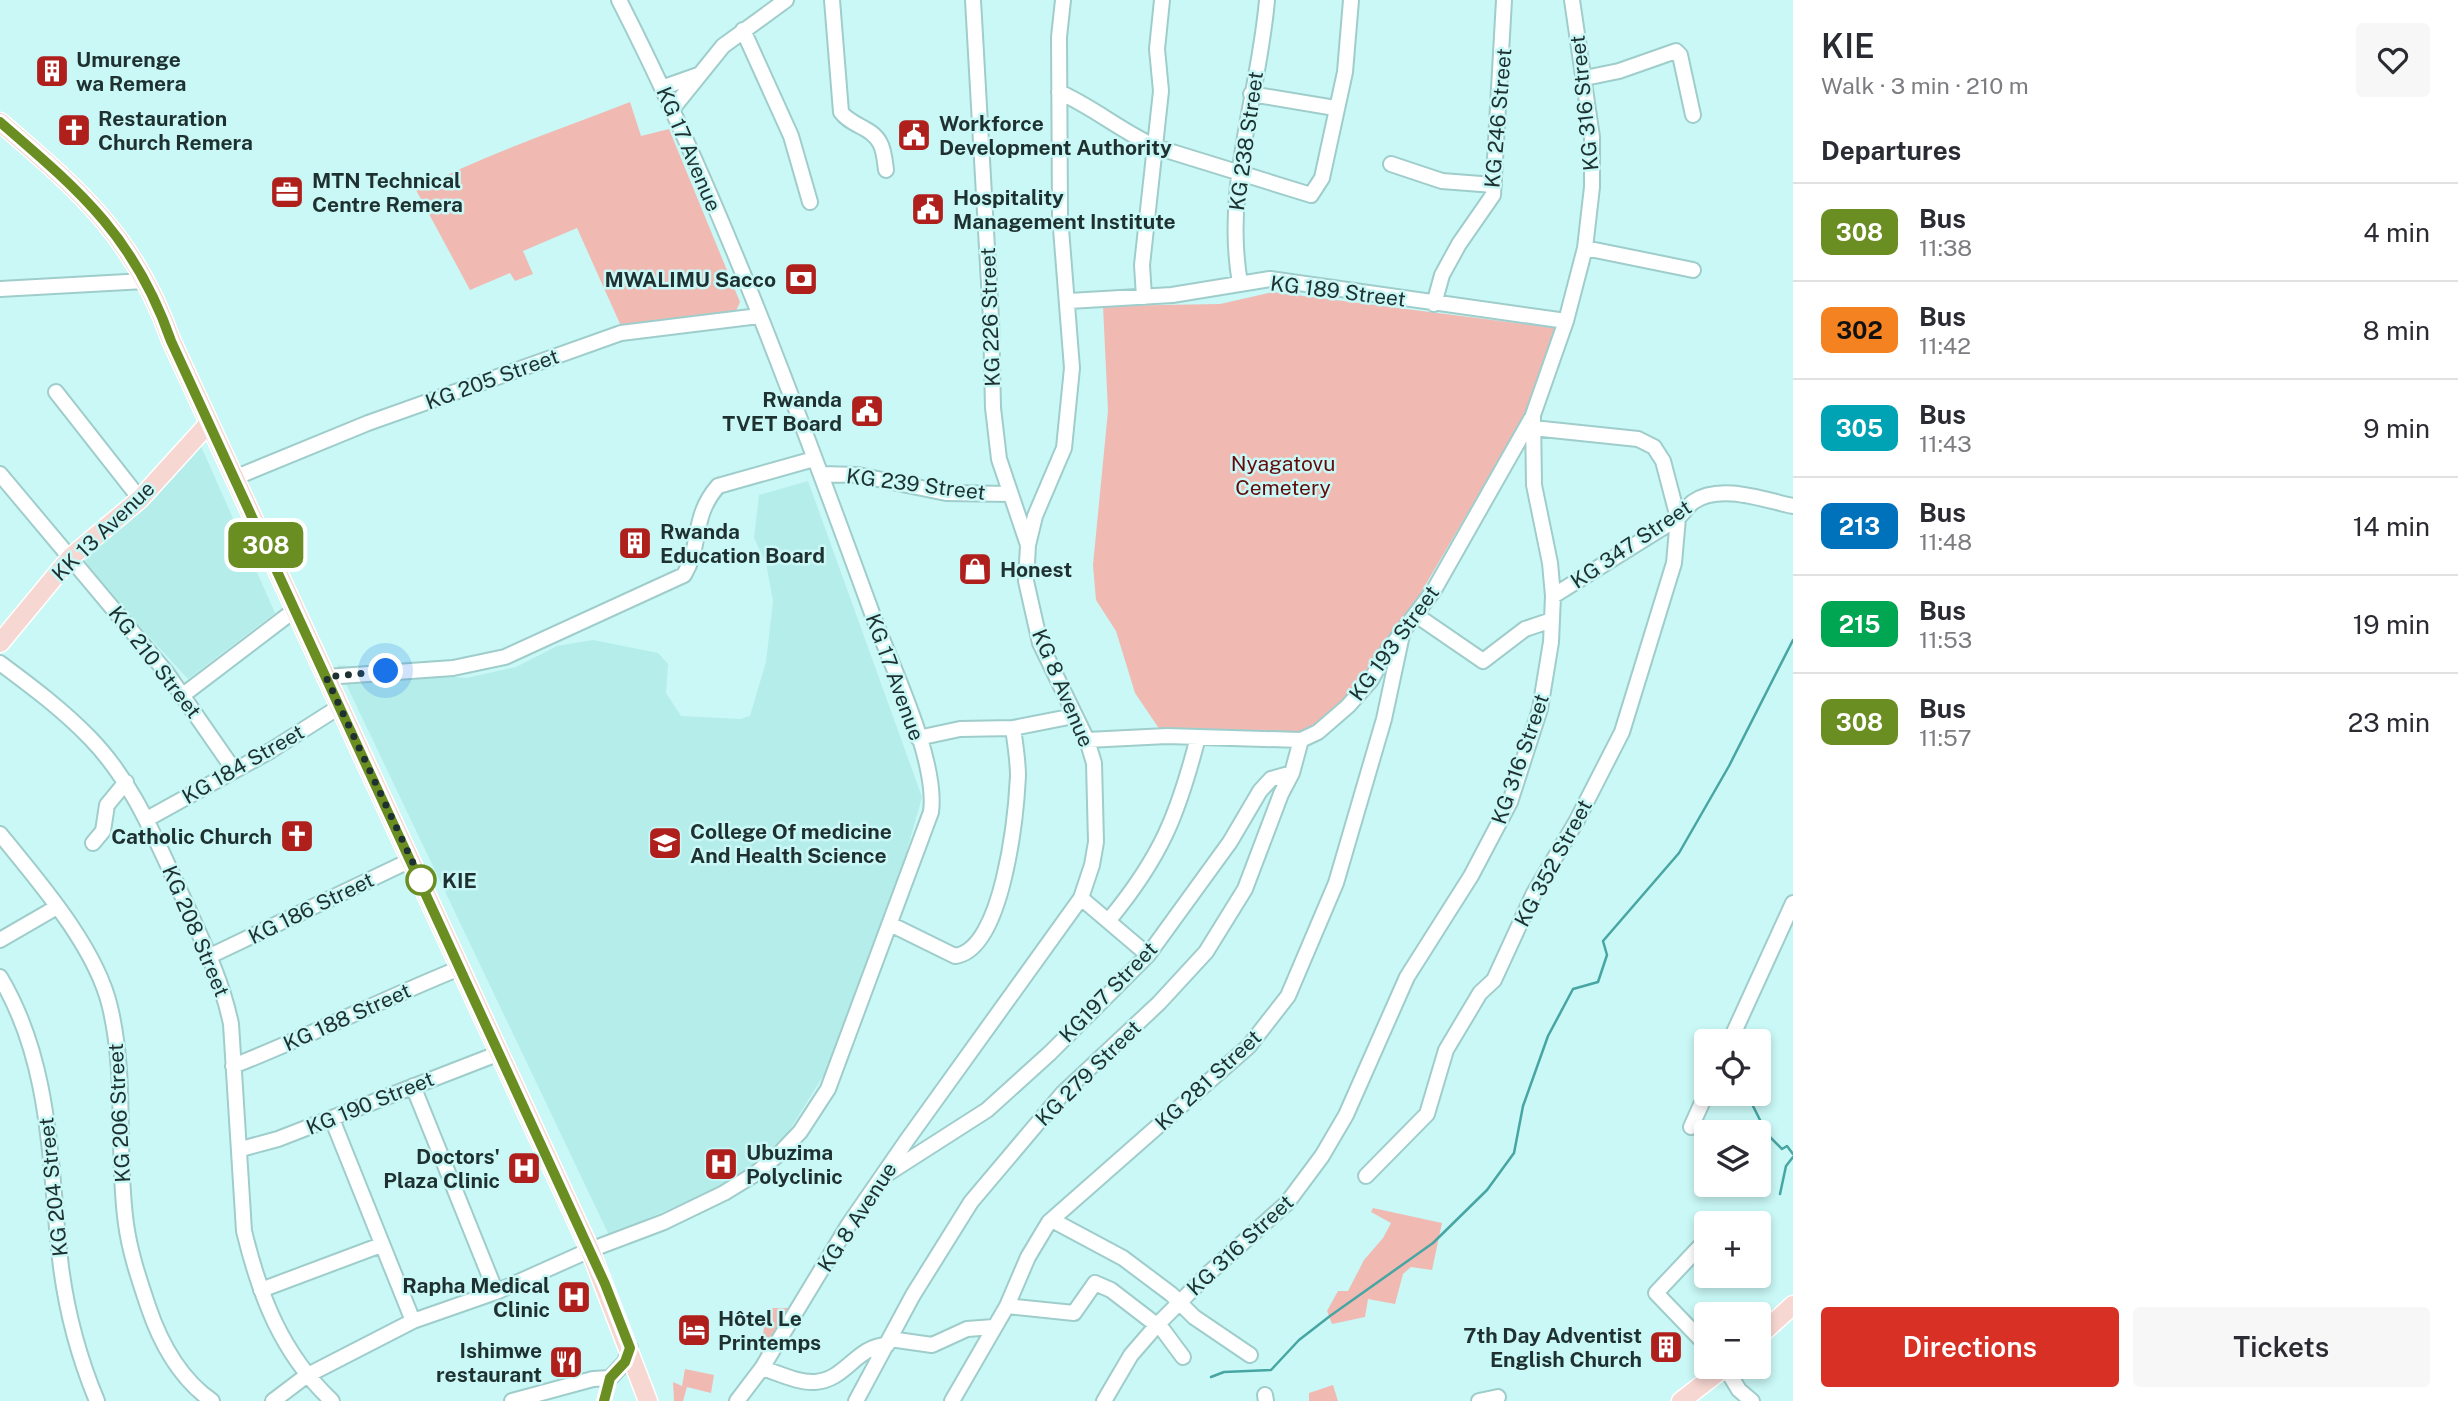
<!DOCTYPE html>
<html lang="en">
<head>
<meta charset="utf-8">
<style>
	body { margin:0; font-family:"Public Sans",sans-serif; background:#f7f7f7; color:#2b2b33; height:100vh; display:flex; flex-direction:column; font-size:26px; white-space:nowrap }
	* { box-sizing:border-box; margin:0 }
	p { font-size:23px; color:#7c7c81 }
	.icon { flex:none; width:38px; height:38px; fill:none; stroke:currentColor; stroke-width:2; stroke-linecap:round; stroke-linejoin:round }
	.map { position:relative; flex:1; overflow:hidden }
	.panel { display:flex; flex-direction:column; background:#fff; width:665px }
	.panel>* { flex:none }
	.badge { padding:0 14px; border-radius:10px; font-size:24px; line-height:46px }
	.buttons { position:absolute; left:1694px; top:1029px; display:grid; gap:14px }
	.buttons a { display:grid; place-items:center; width:77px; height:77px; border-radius:7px; background:#fff; box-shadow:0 4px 10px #0003; font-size:35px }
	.you { position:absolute; width:35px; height:35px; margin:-18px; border:5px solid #fff; border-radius:50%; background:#1a73e8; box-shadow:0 0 0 10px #1a73e833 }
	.map>.badge { position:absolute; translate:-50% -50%; box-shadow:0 0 0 4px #fff }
	h2 { padding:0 28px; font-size:26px; line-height:63px }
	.round { display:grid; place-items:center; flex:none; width:74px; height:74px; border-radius:7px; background:#f7f7f7 }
	.head { display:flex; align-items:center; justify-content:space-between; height:119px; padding:0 28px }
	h1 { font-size:33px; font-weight:600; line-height:52px }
	.cta { display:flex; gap:14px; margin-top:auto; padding:14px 28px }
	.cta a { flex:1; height:80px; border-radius:7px; background:#d93025; color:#fff; font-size:28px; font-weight:600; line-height:80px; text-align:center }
	.cta a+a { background:#f7f7f7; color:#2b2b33 }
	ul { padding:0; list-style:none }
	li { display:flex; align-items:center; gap:21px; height:98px; padding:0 28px; border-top:2px solid #e1e1e2 }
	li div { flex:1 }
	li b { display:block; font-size:26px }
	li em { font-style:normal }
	li .badge { min-width:77px; font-weight:700; text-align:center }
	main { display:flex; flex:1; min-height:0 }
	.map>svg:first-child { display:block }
	.built { fill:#b5edeb }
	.green { fill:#f0bab3 }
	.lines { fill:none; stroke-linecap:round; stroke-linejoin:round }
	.stream { stroke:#47a5a3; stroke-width:2.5 }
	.minor-casing { stroke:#9fcdcb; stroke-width:18 }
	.major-casing { stroke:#fff; stroke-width:21 }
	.minor { stroke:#fff; stroke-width:14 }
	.major { stroke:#f7d7d2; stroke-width:18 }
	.line-casing { stroke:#fff; stroke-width:16 }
	.line { stroke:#6b8e23; stroke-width:10 }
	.walk { stroke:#1e3130; stroke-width:7; stroke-dasharray:0 12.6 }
	.stop-dot { fill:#fff; stroke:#6b8e23; stroke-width:3.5 }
	.labels { text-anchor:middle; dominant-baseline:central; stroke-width:5; stroke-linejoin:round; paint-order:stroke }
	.poi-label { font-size:21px; font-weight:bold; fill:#1e3130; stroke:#c9f8f6; text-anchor:start }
	.street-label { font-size:21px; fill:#1e3130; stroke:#c9f8f6 }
	.park-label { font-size:21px; fill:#620b0a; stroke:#c9f8f6 }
	.stop-label { font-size:21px; font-weight:bold; fill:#1e3130; stroke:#c9f8f6; text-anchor:start }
</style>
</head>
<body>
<main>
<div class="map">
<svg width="1793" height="1401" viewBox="0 0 1793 1401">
	<rect width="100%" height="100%" fill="#c9f8f6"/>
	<path class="built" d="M200,444L275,613L188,679L82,564Z
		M808,481L922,797L896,889L830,1065L787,1134L731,1183L609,1235L337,665L466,678L516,667L557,646L593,640L658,653L668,664L666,693L681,716L740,719L750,716L766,662L773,601L766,563L754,538L759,495Z"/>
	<path class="green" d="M630,102L641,136L669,129L740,302L736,311L621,326L577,228L523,251L533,274L515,281L510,273L470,290L416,190C484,155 558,130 630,102Z
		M1273,292L1556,328L1526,413L1409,613L1343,700L1312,728L1294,733L1160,730L1135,693L1116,631L1096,600L1093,565L1108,411L1103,306L1220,304Z
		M1373,1208L1442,1223L1432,1270L1411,1267L1403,1274L1395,1304L1368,1299L1365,1317L1332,1324L1327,1311L1338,1291H1348L1364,1260L1383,1238L1391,1223L1371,1212Z
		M767,1308H788L759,1361Z
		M685,1369L714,1375L711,1393L687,1387L683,1401H674L673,1382L682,1386Z
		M1333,1385L1338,1401H1309V1393Z"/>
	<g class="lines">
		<path class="stream" d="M1747,1094L1767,1134L1782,1149L1787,1146L1793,1154
			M1780,1194L1786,1166L1793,1157
			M1211,1377L1224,1372L1271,1370L1299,1340L1330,1316L1433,1243L1487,1190L1514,1153L1523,1106L1548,1036L1573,989L1598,982L1607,955L1603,941L1679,853L1729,766L1793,640"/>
		<g class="minor-casing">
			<path id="minor" d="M832,0L841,112C851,126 872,127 880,143C884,150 885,162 886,170
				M973,0L991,319L993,408L999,459L1028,545
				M743,30L791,136L810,202
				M1585,78L1619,71L1676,51L1680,55L1693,115
				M664,87L698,75
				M1059,92C1093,107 1121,131 1156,147L1311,195L1322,178L1345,72L1351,0
				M1251,94L1335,108
				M673,108L723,46L786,0
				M1391,164L1442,181L1494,185
				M1585,248L1693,270
				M1240,283C1223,187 1259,95 1267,0
				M0,289L145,281
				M1144,297L1142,265L1161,91L1157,49L1162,0
				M1069,301L1172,295L1270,279L1566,321
				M1434,304L1442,275L1459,244L1493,195L1504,0
				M56,392L140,499
				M0,474L166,672L234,770
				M821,474L858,475L946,493L1010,494
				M234,478L368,423L621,333L759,316
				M1553,596L1678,518C1683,513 1688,506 1693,502C1720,483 1764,500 1793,506
				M1416,615L1483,661L1525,629L1552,620
				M0,663C31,686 63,710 90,738C132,781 154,836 179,889C199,934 221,976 231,1024L244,1231C260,1297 282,1354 332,1401
				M326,677L453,668L505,657L684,575C702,545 691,517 718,486L814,459
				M183,695L296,609
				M918,738L960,729L1013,728L1074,716
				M1087,740L1167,736L1301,740L1318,732L1348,706L1371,680L1384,656L1434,590L1531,419
				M147,819L270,751L339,707
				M0,834C39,882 96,947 110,1007C127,1078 116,1153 126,1224C130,1253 139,1279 148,1306C160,1342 179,1378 212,1401
				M93,843L103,831L107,805L126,782
				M1081,898L1148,955
				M1109,920C1161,857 1178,815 1198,737
				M890,924L955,956C1003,950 1016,816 1018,776C1018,760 1015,743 1013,728
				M0,940L57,907
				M210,956L411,860
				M0,977C53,1066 49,1167 61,1267C67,1313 79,1358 97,1401
				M1730,1041L1793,903
				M233,1066C310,1036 383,999 460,968
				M413,1086L496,1292
				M332,1119L413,1321
				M1691,1127L1706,1094
				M241,1149L278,1139L497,1054
				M887,1174L987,1110L1050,1053L1148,955L1230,842L1260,791L1271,779L1292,773
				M1366,1176L1427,1114L1446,1050L1480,993L1494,980L1534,893L1576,822L1622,732L1674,563L1678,518L1663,461L1654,447L1638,439L1533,428
				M1052,1220L1123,1258L1171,1294L1194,1317L1250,1355
				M1706,1240L1656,1293L1706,1345
				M261,1290L381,1245
				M1007,1306L1074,1313L1095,1283L1111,1290L1163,1330L1183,1357
				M890,1339L932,1345L967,1329L994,1327
				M1725,1367L1739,1390L1752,1401
				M762,1368C778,1373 798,1383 815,1382C846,1380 856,1346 887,1345
				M1265,1395L1266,1401
				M273,1401L306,1376L413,1321L496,1292L590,1250L664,1222L724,1193L755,1174L780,1153L800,1132L828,1089L931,812C938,761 892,667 873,616C797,408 720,198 619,0
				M512,1401L593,1379L610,1378L625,1362L630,1348
				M737,1401L762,1368L849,1224L907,1140L1081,898L1092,865L1096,842L1094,763L1087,740L1040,643L1026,581L1028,545L1035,516L1064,448L1072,368L1060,216L1059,37L1063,0
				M856,1401L913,1295L971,1202L1063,1093L1159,1003L1206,952L1245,889L1281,794L1292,773L1301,740
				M952,1401L1007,1306L1028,1257L1049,1222L1249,1046L1288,996L1336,883L1384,719L1403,630
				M1104,1401L1131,1355L1157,1325L1209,1273L1287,1203L1322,1156L1346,1115L1407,977L1471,876L1510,802L1540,709L1551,642L1553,596L1550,563L1534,485L1533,415L1566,321L1585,248L1592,187V137L1572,0
				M1479,1401L1498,1397"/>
		</g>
		<g class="major-casing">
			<path id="major" d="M0,122C80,191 135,237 171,340L590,1250L648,1401
				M0,643L71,557L140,499L209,423
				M1759,1336L1793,1305
				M1681,1401L1725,1367"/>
		</g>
		<use href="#minor" class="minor"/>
		<use href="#major" class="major"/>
	</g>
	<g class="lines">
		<g class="line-casing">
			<path id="line" d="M0,122C80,191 135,237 171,341L605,1284L630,1348L625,1362L610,1378L604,1401"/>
		</g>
		<use href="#line" class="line"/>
		<path class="walk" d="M386,671L326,677L421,880"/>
	</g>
	<defs>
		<g id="building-square" transform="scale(1.75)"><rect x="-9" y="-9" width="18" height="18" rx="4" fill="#af1f1c" stroke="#c9f8f6"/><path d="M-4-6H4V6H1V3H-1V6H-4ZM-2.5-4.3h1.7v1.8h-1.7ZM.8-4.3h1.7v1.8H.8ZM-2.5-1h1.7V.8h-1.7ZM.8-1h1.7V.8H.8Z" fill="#fff"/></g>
		<g id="church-square" transform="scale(1.75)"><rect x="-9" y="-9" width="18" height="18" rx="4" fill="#af1f1c" stroke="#c9f8f6"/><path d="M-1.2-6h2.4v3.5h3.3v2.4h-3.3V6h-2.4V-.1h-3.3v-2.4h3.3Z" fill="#fff"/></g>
		<g id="civic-square" transform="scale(1.75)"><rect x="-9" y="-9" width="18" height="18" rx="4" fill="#af1f1c" stroke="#c9f8f6"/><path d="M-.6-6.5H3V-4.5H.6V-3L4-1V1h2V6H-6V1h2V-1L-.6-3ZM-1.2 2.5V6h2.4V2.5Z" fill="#fff"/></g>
		<g id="office-square" transform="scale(1.75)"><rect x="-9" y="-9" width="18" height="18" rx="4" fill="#af1f1c" stroke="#c9f8f6"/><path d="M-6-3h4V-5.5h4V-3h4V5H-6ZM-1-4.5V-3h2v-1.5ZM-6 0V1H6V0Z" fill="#fff"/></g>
		<g id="bank-square" transform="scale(1.75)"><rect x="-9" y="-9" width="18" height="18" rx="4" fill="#af1f1c" stroke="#c9f8f6"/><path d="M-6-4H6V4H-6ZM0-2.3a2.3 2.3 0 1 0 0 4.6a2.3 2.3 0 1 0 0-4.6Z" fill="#fff"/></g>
		<g id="shop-square" transform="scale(1.75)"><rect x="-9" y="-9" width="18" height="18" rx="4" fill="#af1f1c" stroke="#c9f8f6"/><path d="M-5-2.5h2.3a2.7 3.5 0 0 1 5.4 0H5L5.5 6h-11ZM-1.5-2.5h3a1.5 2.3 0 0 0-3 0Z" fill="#fff"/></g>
		<g id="university-square" transform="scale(1.75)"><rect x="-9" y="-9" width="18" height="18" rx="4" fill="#af1f1c" stroke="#c9f8f6"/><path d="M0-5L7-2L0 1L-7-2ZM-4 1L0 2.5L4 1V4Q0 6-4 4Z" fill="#fff"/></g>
		<g id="hospital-square" transform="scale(1.75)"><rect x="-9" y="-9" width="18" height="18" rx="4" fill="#af1f1c" stroke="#c9f8f6"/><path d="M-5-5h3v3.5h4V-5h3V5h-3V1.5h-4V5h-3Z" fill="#fff"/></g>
		<g id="hotel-square" transform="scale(1.75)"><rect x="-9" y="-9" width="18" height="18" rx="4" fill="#af1f1c" stroke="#c9f8f6"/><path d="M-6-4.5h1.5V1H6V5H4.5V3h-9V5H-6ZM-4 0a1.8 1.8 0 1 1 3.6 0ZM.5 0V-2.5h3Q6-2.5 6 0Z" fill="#fff"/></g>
		<g id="restaurant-square" transform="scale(1.75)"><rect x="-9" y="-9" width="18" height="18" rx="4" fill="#af1f1c" stroke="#c9f8f6"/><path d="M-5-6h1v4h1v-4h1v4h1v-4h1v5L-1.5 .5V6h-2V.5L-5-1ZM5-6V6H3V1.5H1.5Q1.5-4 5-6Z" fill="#fff"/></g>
	</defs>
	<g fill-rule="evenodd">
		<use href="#building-square" x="52" y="71"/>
		<use href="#church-square" x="74" y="130"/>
		<use href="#civic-square" x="914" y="135"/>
		<use href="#office-square" x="287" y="192"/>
		<use href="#civic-square" x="928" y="209"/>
		<use href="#bank-square" x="801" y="279"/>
		<use href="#civic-square" x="867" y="411"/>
		<use href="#building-square" x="635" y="543"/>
		<use href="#shop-square" x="975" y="569"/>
		<use href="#church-square" x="297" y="836"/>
		<use href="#university-square" x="665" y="843"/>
		<use href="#hospital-square" x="721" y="1164"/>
		<use href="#hospital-square" x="524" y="1168"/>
		<use href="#hospital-square" x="574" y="1297"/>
		<use href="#hotel-square" x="694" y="1330"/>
		<use href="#building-square" x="1666" y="1347"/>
		<use href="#restaurant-square" x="566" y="1362"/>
	</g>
	<circle class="stop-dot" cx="421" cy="880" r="14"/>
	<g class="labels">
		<g class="poi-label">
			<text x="76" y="59">Umurenge<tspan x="76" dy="24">wa Remera</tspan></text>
			<text x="98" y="118">Restauration<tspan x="98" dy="24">Church Remera</tspan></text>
			<text x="939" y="123">Workforce<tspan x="939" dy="24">Development Authority</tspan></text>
			<text x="312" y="180">MTN Technical<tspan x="312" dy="24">Centre Remera</tspan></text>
			<text x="953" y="197">Hospitality<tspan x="953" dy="24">Management Institute</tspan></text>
			<text x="776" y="279" text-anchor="end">MWALIMU Sacco</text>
			<text x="842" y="399" text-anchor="end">Rwanda<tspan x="842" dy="24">TVET Board</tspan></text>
			<text x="660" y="531">Rwanda<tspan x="660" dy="24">Education Board</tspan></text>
			<text x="1000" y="569">Honest</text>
			<text x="690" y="831">College Of medicine<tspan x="690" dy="24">And Health Science</tspan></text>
			<text x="272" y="836" text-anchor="end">Catholic Church</text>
			<text x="746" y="1152">Ubuzima<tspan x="746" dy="24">Polyclinic</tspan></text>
			<text x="500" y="1156" text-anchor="end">Doctors'<tspan x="500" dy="24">Plaza Clinic</tspan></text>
			<text x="550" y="1285" text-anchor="end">Rapha Medical<tspan x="550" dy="24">Clinic</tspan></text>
			<text x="718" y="1318">Hôtel Le<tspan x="718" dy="24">Printemps</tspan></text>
			<text x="1642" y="1335" text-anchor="end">7th Day Adventist<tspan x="1642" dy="24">English Church</tspan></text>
			<text x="542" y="1350" text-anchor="end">Ishimwe<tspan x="542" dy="24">restaurant</tspan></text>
		</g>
		<g class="street-label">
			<text transform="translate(1584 103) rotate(-96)">KG 316 Street</text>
			<text transform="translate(1498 118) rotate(-85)">KG 246 Street</text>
			<text transform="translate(1246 141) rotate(-82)">KG 238 Street</text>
			<text transform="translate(689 149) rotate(67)">KG 17 Avenue</text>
			<text transform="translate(1338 291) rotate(7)">KG 189 Street</text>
			<text transform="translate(990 317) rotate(-92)">KG 226 Street</text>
			<text transform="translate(492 379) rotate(-20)">KG 205 Street</text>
			<text transform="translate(916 484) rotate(7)">KG 239 Street</text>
			<text transform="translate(103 531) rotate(-44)">KK 13 Avenue</text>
			<text transform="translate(1631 544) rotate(-34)">KG 347 Street</text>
			<text transform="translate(1394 643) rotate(-54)">KG 193 Street</text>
			<text transform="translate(155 662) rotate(52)">KG 210 Street</text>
			<text transform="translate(895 677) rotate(70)">KG 17 Avenue</text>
			<text transform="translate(1063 688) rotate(67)">KG 8 Avenue</text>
			<text transform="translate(1520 759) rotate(-71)">KG 316 Street</text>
			<text transform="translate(243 764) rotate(-30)">KG 184 Street</text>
			<text transform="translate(1553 863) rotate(-62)">KG 352 Street</text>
			<text transform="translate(311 908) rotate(-26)">KG 186 Street</text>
			<text transform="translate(196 931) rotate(67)">KG 208 Street</text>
			<text transform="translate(1108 992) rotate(-46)">KG197 Street</text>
			<text transform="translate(347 1017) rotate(-24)">KG 188 Street</text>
			<text transform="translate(1088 1073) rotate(-45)">KG 279 Street</text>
			<text transform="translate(1208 1080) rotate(-43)">KG 281 Street</text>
			<text transform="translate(370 1103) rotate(-22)">KG 190 Street</text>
			<text transform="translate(119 1113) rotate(-93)">KG 206 Street</text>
			<text transform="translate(53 1187) rotate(-96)">KG 204 Street</text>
			<text transform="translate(857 1217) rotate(-57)">KG 8 Avenue</text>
			<text transform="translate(1240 1245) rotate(-43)">KG 316 Street</text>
		</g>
		<g class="park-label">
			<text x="1283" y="463">Nyagatovu<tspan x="1283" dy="24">Cemetery</tspan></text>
		</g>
		<g class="stop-label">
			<text x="442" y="880">KIE</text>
		</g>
	</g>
</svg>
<div class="buttons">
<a><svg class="icon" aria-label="locate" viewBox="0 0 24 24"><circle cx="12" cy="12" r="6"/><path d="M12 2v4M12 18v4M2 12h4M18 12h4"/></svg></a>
<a><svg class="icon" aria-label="layers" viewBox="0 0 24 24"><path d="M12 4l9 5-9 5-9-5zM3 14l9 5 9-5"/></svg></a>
<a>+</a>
<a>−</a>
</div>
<div class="you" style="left:386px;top:671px"></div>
<b class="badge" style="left:266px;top:545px;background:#6b8e23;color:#fff">308</b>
</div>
<section class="panel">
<div class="head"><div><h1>KIE</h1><p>Walk · 3 min · 210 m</p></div><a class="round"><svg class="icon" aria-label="heart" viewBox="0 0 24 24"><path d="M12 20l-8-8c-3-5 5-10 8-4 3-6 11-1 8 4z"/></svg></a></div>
<h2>Departures</h2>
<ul>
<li><span class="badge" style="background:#6b8e23;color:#fff">308</span><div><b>Bus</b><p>11:38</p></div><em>4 min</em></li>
<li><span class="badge" style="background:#f58220;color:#111">302</span><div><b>Bus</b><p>11:42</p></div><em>8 min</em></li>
<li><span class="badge" style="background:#00a3b4;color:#fff">305</span><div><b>Bus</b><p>11:43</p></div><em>9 min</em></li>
<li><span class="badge" style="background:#0072bc;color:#fff">213</span><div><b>Bus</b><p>11:48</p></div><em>14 min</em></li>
<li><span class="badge" style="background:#00a651;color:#fff">215</span><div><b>Bus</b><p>11:53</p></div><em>19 min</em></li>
<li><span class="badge" style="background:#6b8e23;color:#fff">308</span><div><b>Bus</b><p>11:57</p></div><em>23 min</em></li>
</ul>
<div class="cta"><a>Directions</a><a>Tickets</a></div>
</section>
</main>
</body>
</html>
